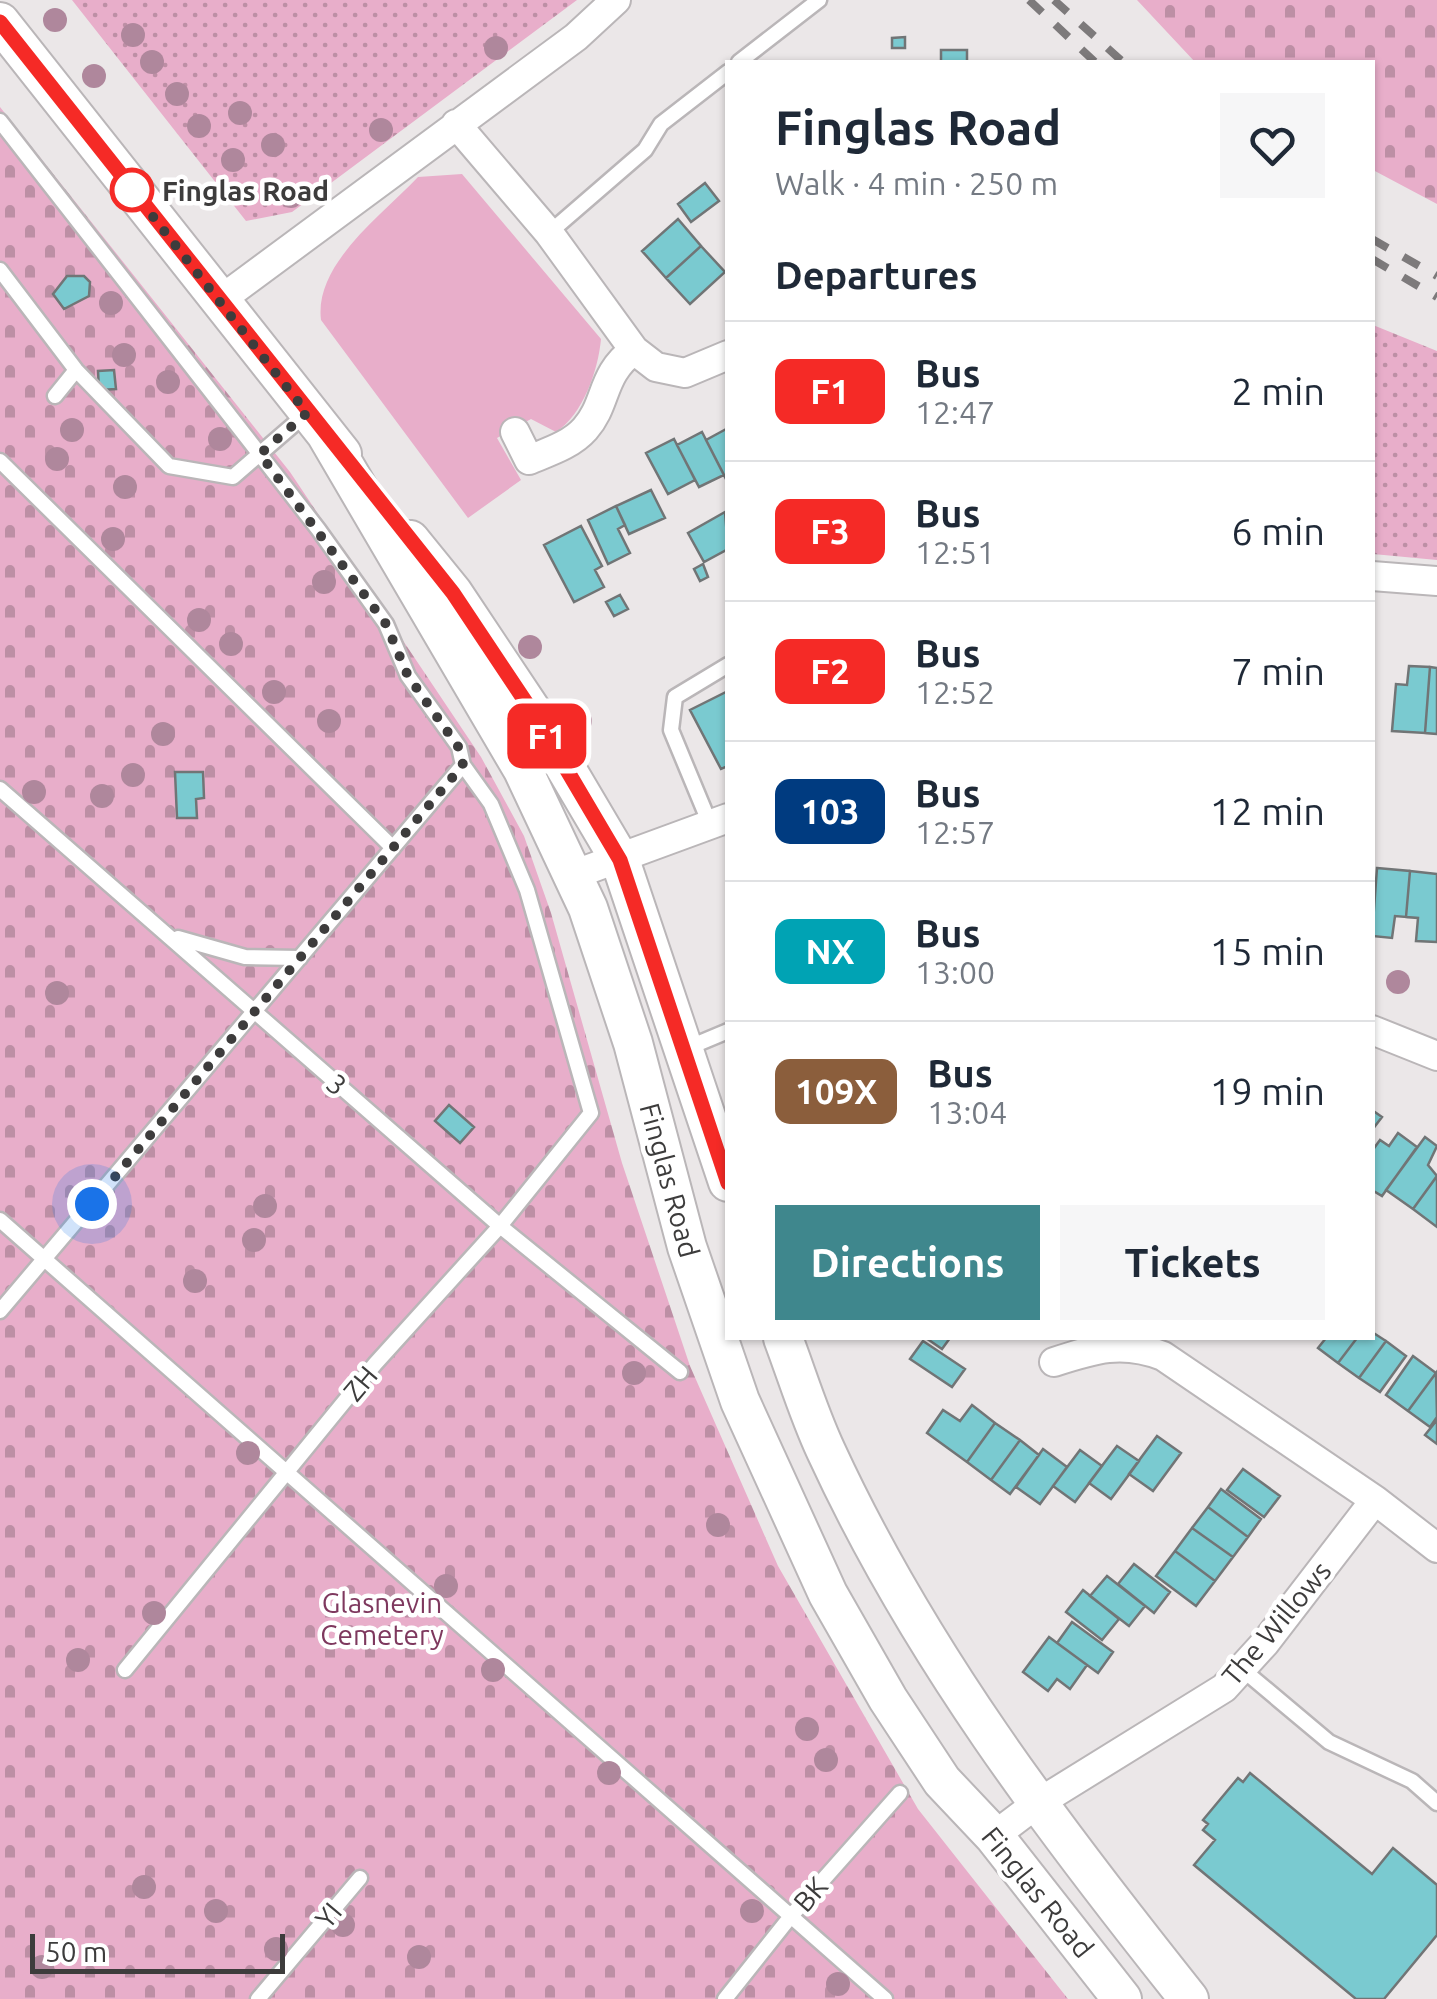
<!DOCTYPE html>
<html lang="en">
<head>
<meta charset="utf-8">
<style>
	body { margin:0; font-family:Ubuntu,sans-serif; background:#f6f6f7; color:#1f2937; height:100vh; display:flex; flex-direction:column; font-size:38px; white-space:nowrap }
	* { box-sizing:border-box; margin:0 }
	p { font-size:32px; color:#747a83 }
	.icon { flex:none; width:55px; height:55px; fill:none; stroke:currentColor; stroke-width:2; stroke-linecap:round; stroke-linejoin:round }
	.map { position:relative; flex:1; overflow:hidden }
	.drawer { position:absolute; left:725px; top:60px; width:650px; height:1280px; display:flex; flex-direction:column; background:#fff; border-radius:0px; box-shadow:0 2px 8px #0004 }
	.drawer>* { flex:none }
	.badge { padding:0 20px; border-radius:15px; font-size:35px; line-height:65px }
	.scale { position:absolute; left:30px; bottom:25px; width:255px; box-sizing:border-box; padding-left:10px; border:5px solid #3d3c3c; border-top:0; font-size:28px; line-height:35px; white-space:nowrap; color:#3d3c3c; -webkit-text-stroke:8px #fff; paint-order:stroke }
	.you { position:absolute; width:50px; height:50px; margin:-25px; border:8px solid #fff; border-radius:50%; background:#1a73e8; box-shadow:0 0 0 15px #1a73e833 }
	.map>.badge { position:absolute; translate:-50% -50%; box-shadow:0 0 0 5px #fff }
	h2 { padding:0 50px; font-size:38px; line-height:90px }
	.round { display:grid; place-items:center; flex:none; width:105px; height:105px; border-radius:0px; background:#f6f6f7 }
	.headline { display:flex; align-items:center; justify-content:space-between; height:170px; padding:0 50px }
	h1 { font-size:48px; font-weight:600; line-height:75px }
	.cta { display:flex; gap:20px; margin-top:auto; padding:20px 50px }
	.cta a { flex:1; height:115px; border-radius:0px; background:#3f878d; color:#fff; font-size:40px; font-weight:600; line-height:115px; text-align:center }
	.cta a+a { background:#f6f6f7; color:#1f2937 }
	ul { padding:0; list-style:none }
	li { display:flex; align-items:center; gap:30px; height:140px; padding:0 50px; border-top:2px solid #e0e1e3 }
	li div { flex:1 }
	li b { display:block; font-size:38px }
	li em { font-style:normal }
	li .badge { min-width:110px; font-weight:700; text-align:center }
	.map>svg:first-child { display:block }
	.grass { fill:#e8aeca }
	.cemetery { fill:url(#cemetery-stones) }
	.park { fill:url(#park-dots) }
	.building { fill:#7acad0; stroke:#717576; stroke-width:2.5 }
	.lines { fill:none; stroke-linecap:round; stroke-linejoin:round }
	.service-casing { stroke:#bab6b8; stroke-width:19 }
	.minor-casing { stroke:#bab6b8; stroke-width:32 }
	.secondary-casing { stroke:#bab6b8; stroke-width:42 }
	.service { stroke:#fff; stroke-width:14 }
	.minor { stroke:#fff; stroke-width:28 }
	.secondary { stroke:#fff; stroke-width:38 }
	.rail { stroke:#7d7a7b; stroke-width:8; stroke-dasharray:18 18; stroke-linecap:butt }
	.tree { fill:#af879c }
	.line-casing { stroke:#fff; stroke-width:22 }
	.line { stroke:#f52a26; stroke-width:15 }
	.walk { stroke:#3d3c3c; stroke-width:10; stroke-dasharray:0 18 }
	.stop-dot { fill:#fff; stroke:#f52a26; stroke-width:5 }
	.labels { text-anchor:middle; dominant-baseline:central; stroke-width:9; stroke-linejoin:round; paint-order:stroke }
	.stop-label { font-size:28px; font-weight:bold; fill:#3d3c3c; stroke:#fff; text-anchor:start }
	.street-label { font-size:28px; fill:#3d3c3c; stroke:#fff }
	.park-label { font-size:28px; fill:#7e385e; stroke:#fff }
</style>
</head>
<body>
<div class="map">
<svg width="1437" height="1999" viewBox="0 0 1437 1999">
	<defs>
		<pattern id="cemetery-stones" width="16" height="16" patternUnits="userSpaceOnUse" patternTransform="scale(2.5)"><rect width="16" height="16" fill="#e8aeca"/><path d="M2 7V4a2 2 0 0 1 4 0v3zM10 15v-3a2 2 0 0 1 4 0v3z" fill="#bd8fa5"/></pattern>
		<pattern id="park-dots" width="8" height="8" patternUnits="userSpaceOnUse" patternTransform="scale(2.5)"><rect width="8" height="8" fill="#e8aeca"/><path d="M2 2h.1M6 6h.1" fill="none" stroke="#bd8fa5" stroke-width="1.8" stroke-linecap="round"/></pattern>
	</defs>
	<rect width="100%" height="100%" fill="#ebe7e8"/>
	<path class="grass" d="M462,174L601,339C598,371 583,414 556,432L531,419L497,438L521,480L468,518L321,320C314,264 382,215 418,177Z"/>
	<path class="cemetery" d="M1137,0H1437V204L1373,170L1372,62H1195Z
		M0,107L290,472L481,757L524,836L551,913L622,1163L690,1366L778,1566L918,1809L1068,1999H0Z"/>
	<path class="park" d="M72,0H577L292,212L246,221Z
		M1373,325L1437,351V560L1373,554Z"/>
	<path class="building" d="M905,37V48H892V38Z
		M941,50H967V62H941Z
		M705,183L719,201L691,222L678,204Z
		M678,219L701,246L666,278L642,251Z
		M701,246L725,272L690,304L666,278Z
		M67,276H84L90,282L89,296L64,309L53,294Z
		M114,370L116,389L99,390L98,371Z
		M728,428V481H727L706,440Z
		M702,432L724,475L699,487L677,445Z
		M674,439L695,480L668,494L646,453Z
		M651,490L665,518L629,534L616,506Z
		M616,506L625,525L618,529L630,553L608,564L588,520Z
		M725,512L728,549L704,562L688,533Z
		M581,526L602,566L595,570L604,587L574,602L544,545Z
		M703,564L708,577L700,581L694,569Z
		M620,595L628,609L614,616L606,602Z
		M1409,666L1430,667L1425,733L1392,731L1396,684L1407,685Z
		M1430,667L1437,668V734L1425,733Z
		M728,691V766L721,769L690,710Z
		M175,772H203L204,798L196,799L197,818H177Z
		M1377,868L1410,871L1406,917L1395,916L1392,938L1372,936Z
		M1410,871L1437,874V942L1416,941L1418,918L1406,917Z
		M449,1105L474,1127L460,1143L435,1121Z
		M1372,1110L1382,1117L1372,1130Z
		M1398,1133L1417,1147L1382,1196L1372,1190V1151L1380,1140L1389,1146Z
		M1425,1137L1437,1146L1428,1165L1437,1176L1413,1209L1386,1190Z
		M1437,1176V1227L1413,1209Z
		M1372,1332L1386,1341L1359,1378L1338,1363L1357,1338H1372Z
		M926,1338H950L942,1349Z
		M1326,1338H1357L1338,1363L1318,1348Z
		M923,1341L965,1369L952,1387L910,1359Z
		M1386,1341L1406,1356L1380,1392L1359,1378Z
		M1413,1356L1436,1373L1408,1411L1386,1395Z
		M1436,1373L1437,1417L1430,1427L1408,1411Z
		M972,1405L995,1423L967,1462L927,1433L943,1410L960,1421Z
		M1437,1420V1444L1425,1435Z
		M995,1423L1020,1440L991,1480L967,1462Z
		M1157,1436L1181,1453L1153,1491L1129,1474Z
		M1020,1440L1039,1455L1010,1494L991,1480Z
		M1117,1446L1139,1461L1111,1499L1089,1483Z
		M1043,1449L1067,1467L1040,1504L1016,1487Z
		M1080,1450L1102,1466L1075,1502L1053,1486Z
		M1243,1469L1280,1496L1264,1517L1227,1490Z
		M1221,1489L1261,1519L1248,1537L1208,1507Z
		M1208,1507L1248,1537L1233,1557L1192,1528Z
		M1192,1528L1233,1557L1215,1581L1175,1551Z
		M1175,1551L1215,1581L1196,1606L1156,1576Z
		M1134,1564L1170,1592L1154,1613L1118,1584Z
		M1107,1576L1145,1606L1129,1626L1090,1596Z
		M1083,1590L1119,1619L1102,1640L1066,1612Z
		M1072,1622L1113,1652L1098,1673L1057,1643Z
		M1049,1637L1087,1665L1070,1689L1057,1679L1048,1691L1023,1672Z
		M1250,1773L1372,1874L1393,1848L1437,1885V1935L1384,1999H1356L1194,1865L1215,1840L1203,1830L1208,1824L1203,1820L1238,1778L1243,1782Z"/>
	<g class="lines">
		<g class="service-casing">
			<path id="service" d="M739,62L819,0
				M0,121L318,529L386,624L408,676L459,747L463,765L491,804L527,890L591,1113L500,1226L375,1364L125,1670
				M549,233L645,150L661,124L728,72
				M0,270L76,370L169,466L233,477L307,413
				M55,396L76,370
				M0,461L393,848
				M0,789L500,1226L680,1372
				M710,824L671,730L675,697L728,665
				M178,938L245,957L300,958
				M685,1049L728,1031
				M0,1220L885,1999
				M0,1311L463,765
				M1242,1669L1329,1742L1412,1781L1437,1803
				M258,1999L360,1878
				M725,1999L791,1916L900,1793"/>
		</g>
		<g class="minor-casing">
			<path id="minor" d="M456,124L549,233L634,350L656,367L685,373L728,355
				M219,301L576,37L616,0
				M515,432L529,460C548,452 571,445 585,429C608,403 600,375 634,350
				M1372,576L1437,581
				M570,876L728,818
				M1372,1030L1437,1056
				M1054,1362C1094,1349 1122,1340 1163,1356L1375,1500
				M994,1836L1035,1805L1224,1688L1265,1643L1375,1500L1437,1548"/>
		</g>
		<g class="secondary-casing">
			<path id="secondary" d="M0,22L342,454
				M326,434L523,770L588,908L633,1043L687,1247L740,1401L828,1594L888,1699L942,1781L994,1836L1122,1999
				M410,540L453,593L535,716L620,860L728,1182
				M783,1338C797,1375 809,1415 826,1451C919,1653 1051,1826 1189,1999"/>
		</g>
		<use href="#service" class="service"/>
		<use href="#minor" class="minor"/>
		<use href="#secondary" class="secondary"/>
		<path class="rail" d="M1029,0L1095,62
			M1054,0L1123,62
			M1372,239L1437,276
			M1372,259L1437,297"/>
	</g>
	<g class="tree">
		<circle cx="55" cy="20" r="12"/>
		<circle cx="133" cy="35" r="12"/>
		<circle cx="496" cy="48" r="12"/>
		<circle cx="152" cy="62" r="12"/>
		<circle cx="94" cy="76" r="12"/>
		<circle cx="177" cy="94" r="12"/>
		<circle cx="240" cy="113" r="12"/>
		<circle cx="199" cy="126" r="12"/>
		<circle cx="381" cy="130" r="12"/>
		<circle cx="273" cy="145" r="12"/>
		<circle cx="233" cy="160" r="12"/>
		<circle cx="291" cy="196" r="12"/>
		<circle cx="111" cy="303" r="12"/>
		<circle cx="124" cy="355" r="12"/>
		<circle cx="168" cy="382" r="12"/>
		<circle cx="72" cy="430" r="12"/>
		<circle cx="220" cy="439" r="12"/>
		<circle cx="57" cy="459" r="12"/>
		<circle cx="125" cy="487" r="12"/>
		<circle cx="113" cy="539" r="12"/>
		<circle cx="324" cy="582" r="12"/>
		<circle cx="199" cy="620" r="12"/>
		<circle cx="231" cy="644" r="12"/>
		<circle cx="530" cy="647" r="12"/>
		<circle cx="274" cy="692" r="12"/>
		<circle cx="329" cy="721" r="12"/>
		<circle cx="580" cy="721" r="12"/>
		<circle cx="163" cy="734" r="12"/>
		<circle cx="133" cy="775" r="12"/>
		<circle cx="34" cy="792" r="12"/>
		<circle cx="102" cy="796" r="12"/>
		<circle cx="1398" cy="982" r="12"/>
		<circle cx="57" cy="993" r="12"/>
		<circle cx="265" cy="1206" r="12"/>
		<circle cx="254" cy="1240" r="12"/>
		<circle cx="195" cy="1281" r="12"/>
		<circle cx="634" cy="1373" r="12"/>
		<circle cx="248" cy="1453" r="12"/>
		<circle cx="718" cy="1525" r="12"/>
		<circle cx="446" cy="1586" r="12"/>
		<circle cx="154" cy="1613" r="12"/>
		<circle cx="78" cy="1660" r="12"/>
		<circle cx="493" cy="1670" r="12"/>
		<circle cx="807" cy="1729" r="12"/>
		<circle cx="826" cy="1760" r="12"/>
		<circle cx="609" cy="1773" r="12"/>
		<circle cx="144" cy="1887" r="12"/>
		<circle cx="216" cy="1911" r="12"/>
		<circle cx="752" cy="1911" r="12"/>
		<circle cx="343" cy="1925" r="12"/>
		<circle cx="276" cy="1949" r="12"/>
		<circle cx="419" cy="1957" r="12"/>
		<circle cx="42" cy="1967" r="12"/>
		<circle cx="838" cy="1984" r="12"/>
	</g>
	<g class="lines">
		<g class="line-casing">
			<path id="line" d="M0,22L453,593L535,716L620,860L728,1183"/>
		</g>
		<use href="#line" class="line"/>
		<path class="walk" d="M92,1204L463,765L459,748L408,676L386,624L260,454L307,413L132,190"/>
	</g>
	<circle class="stop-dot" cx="132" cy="190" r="20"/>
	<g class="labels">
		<g class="stop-label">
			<text x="162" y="190">Finglas Road</text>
		</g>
		<g class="street-label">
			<text transform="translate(337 1084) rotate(41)">3</text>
			<text transform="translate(670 1180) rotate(75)">Finglas Road</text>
			<text transform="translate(360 1383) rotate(-50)">ZH</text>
			<text transform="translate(1276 1623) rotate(-50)">The Willows</text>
			<text transform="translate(1038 1892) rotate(51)">Finglas Road</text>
			<text transform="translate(810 1894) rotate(-49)">BK</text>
			<text transform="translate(328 1915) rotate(-50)">YI</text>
		</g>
		<g class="park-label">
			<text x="382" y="1602">Glasnevin<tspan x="382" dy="32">Cemetery</tspan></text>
		</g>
	</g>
</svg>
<div class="scale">50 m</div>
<div class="you" style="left:92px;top:1204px"></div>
<b class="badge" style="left:547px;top:736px;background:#f52a26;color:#fff">F1</b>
<section class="drawer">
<div class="headline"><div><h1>Finglas Road</h1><p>Walk · 4 min · 250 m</p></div><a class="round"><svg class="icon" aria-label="heart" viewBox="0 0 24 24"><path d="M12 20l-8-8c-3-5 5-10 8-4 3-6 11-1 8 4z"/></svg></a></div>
<h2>Departures</h2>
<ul>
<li><span class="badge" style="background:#f52a26;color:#fff">F1</span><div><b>Bus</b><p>12:47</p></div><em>2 min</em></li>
<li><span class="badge" style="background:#f52a26;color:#fff">F3</span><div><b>Bus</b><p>12:51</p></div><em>6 min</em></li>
<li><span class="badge" style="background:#f52a26;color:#fff">F2</span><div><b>Bus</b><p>12:52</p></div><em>7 min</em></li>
<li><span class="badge" style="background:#003b80;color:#fff">103</span><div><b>Bus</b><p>12:57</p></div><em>12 min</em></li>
<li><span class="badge" style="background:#00a3b4;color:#fff">NX</span><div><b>Bus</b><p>13:00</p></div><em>15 min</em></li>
<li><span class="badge" style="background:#8b5e3c;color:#fff">109X</span><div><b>Bus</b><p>13:04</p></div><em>19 min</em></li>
</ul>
<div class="cta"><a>Directions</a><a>Tickets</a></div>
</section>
</div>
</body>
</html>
